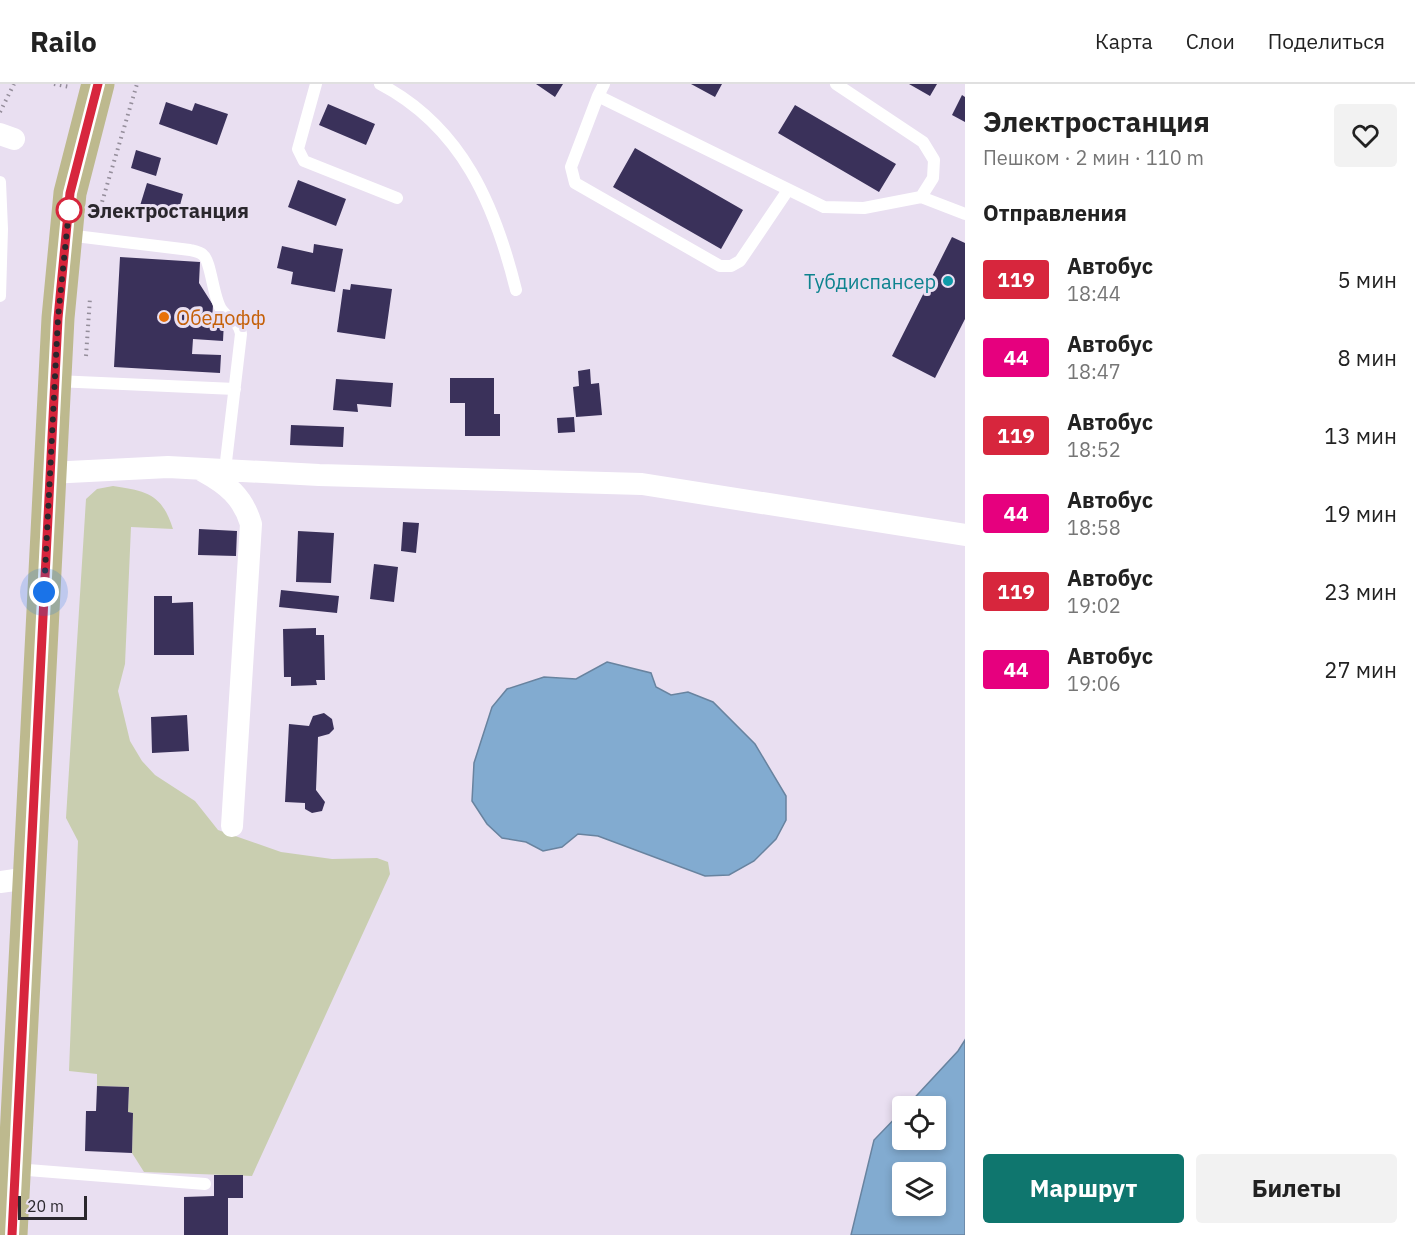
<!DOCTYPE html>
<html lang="ru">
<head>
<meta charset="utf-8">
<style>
	body { margin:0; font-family:"IBM Plex Sans",sans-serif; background:#f2f2f2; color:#222; height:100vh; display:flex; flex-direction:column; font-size:22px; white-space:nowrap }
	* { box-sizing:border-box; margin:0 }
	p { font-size:20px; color:#767676 }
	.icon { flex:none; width:33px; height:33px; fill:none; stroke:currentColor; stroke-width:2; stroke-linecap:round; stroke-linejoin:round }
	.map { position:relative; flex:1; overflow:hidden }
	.side { display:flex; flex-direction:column; background:#fff; width:450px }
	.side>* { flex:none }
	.badge { padding:0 12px; border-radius:4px; font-size:21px; line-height:39px }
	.fabs { position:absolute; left:892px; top:1012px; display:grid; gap:12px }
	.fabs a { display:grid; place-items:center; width:54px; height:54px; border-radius:6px; background:#fff; box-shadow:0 3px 9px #0003; font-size:30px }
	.scale { position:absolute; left:18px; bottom:15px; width:69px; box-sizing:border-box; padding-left:6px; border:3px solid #2a272d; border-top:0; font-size:16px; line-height:21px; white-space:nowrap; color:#2a272d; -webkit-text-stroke:4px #e9dff1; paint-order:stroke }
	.you { position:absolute; width:30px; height:30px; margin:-15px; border:4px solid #fff; border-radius:50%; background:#1a73e8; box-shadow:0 0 0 9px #1a73e833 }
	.map>.badge { position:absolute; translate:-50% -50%; box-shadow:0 0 0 3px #fff }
	h2 { padding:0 18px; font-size:22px; line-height:54px }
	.round { display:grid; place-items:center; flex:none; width:63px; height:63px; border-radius:6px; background:#f2f2f2 }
	.headline { display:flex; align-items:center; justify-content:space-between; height:102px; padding:0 18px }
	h1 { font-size:28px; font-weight:700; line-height:45px }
	.action { display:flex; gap:12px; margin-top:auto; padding:12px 18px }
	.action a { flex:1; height:69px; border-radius:6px; background:#0f766e; color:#fff; font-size:24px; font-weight:700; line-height:69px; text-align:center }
	.action a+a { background:#f2f2f2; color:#222 }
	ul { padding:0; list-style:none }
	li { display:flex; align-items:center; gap:18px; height:78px; padding:0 18px }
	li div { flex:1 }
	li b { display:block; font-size:22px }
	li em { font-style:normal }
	li .badge { min-width:66px; font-weight:700; text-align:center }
	header { display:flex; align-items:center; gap:36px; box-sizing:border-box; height:84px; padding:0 30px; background:#fff; border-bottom:2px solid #e0e0e0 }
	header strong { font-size:28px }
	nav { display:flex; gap:33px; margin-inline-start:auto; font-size:21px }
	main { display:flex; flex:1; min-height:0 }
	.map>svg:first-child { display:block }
	.green { fill:#c9ceb0 }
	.water { fill:#82abd0; stroke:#68839f; stroke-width:1.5; fill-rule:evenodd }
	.building { fill:#3a315a }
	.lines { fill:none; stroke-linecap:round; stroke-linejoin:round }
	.path { stroke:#958e9b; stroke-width:4; stroke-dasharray:1.5 4.5; stroke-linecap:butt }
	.service { stroke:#fff; stroke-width:12 }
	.minor { stroke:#fff; stroke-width:22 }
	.primary { stroke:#bdb98e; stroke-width:33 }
	.line-casing { stroke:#fff; stroke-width:14 }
	.line { stroke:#d7263d; stroke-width:9 }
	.walk { stroke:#2a272d; stroke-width:6; stroke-dasharray:0 10.8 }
	.stop-dot { fill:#fff; stroke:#d7263d; stroke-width:3 }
	.culture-dot { fill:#0f9aa8; stroke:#e9dff1; stroke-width:2 }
	.food-dot { fill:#e8710a; stroke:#e9dff1; stroke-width:2 }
	.labels { text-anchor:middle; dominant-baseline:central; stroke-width:6; stroke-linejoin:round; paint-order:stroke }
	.stop-label { font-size:20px; font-weight:bold; fill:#2a272d; stroke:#e9dff1; text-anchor:start }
	.culture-label { font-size:20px; fill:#0d838f; stroke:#e9dff1; text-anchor:end }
	.food-label { font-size:20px; fill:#c56008; stroke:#e9dff1; text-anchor:start }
</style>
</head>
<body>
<header>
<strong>Railo</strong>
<nav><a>Карта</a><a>Слои</a><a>Поделиться</a></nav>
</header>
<main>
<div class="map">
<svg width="965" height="1151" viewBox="0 0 965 1151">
	<rect width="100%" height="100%" fill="#e9dff1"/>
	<path class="green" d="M113,402C147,407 162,410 173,445L131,443L125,580L118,607L130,657L142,677L155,691L195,717L218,746L281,768L332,775L377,774L388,778L390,790L252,1092L144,1088L132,1069L133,1029L128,1028L129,1003L97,1002V990L69,987L78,757L66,734L86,415L97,405Z"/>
	<path class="water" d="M607,578L651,589L656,603L671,611L688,608L713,618L755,660L786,712V736L776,755L754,777L729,791L705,792L598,752L578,750L562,763L543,767L526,758L502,754L487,740L472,717L474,679L492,623L507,605L544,593L576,595Z
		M965,956V1151H851L874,1056L903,1026V1056H936V1023H906L958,967ZM903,1089H936V1122H903Z"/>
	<path class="building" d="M536,0H563L555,13Z
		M691,0H722L715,13Z
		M909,0H937L930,12Z
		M962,11L965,13V38L952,31Z
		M166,18L192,27L195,19L228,30L217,61L159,40Z
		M328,20L375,40L366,61L319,41Z
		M795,21L896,80L879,108L778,49Z
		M635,64L743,126L721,165L613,103Z
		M136,66L161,74L156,92L131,84Z
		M298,96L346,115L336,142L288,123Z
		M147,99L183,110L176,136L139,125Z
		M952,153L965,159V235L935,294L892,272Z
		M314,160L343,165L335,208L291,200L293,188L277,184L282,162L313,169Z
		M120,173L200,178L199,199L213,221L212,237H224L223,257L193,255L192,270L221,271L220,289L114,283Z
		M351,200L392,205L385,255L337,248L343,205L350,206Z
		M590,285L591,300L599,299L602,331L576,333L573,303L579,302L578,287Z
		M450,294H494V330H500V352H465V319H450Z
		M336,295L393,299L391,323L357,320L358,328L333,326Z
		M574,333L575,348L558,349L557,334Z
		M291,341L344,343L343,363L290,361Z
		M403,438L419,439L416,469L401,467Z
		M199,445L237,447L236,472L198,471Z
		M298,447L334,449L331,499L296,498Z
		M374,480L398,483L394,518L370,515Z
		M281,506L339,512L337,529L279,523Z
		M154,512H172V519L193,518L194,571H154Z
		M316,544V551H324L325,596H316L317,601L291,602V593H284L283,545Z
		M324,629L332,635L334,645L329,650L318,653L316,706L325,718L322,727L312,729L305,725V719L285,718L289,640L309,642L313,632Z
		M187,631L189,667L152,669L151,633Z
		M97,1002L129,1003L128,1028L133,1029L132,1069L85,1067L86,1027H96Z
		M214,1091H243V1114H228V1151H184V1113L214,1112Z"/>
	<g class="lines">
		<path class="path" d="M54,0L70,3
			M0,28L14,0
			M97,135L137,0
			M86,272L90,214"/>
		<path class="service" d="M316,0L298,65L304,77L397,114
			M380,0C462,43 495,121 516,206
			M604,0L598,12L824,123L864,124L921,113L965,130
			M836,0L923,58L934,76L933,94L921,113
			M598,12L571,83L575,99L720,182H731L740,177L788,106
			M0,98L2,145L0,212
			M67,151L190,166C194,167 200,168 203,171C211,177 213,213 221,225C228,236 239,236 241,250L225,386
			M56,297L235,305
			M15,1085L205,1100"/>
		<path class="minor" d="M0,50L14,55
			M203,387C227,400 243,413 251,440L232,742
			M49,389L168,383L319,391L642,400L965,451
			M0,798L29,794"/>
		<path class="primary" d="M11,1151L58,234L70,109L98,0"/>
	</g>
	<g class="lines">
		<g class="line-casing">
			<path id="line" d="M12,1151L58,234L70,109L98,0"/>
		</g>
		<use href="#line" class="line"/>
		<path class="walk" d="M44,508L58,234L69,126"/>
	</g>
	<circle class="stop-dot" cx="69" cy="126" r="12"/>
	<circle class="culture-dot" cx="948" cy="197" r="6"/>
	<circle class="food-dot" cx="164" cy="233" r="6"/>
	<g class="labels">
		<g class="stop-label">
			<text x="87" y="126">Электростанция</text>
		</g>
		<g class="culture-label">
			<text x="936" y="197">Тубдиспансер</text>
		</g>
		<g class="food-label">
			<text x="176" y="233">Обедофф</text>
		</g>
	</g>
</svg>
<div class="fabs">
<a><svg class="icon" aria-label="locate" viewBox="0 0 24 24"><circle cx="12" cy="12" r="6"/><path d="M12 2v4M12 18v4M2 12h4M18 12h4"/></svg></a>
<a><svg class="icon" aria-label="layers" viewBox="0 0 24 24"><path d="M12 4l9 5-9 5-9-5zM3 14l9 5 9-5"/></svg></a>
</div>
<div class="scale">20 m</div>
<div class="you" style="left:44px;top:508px"></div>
</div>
<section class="side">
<div class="headline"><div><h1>Электростанция</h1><p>Пешком · 2 мин · 110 m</p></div><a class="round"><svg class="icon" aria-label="heart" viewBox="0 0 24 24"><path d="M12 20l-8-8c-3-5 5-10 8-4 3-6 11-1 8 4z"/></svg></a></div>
<h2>Отправления</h2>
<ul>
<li><span class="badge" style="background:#d7263d;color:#fff">119</span><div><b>Автобус</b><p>18:44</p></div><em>5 мин</em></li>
<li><span class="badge" style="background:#e6007e;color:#fff">44</span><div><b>Автобус</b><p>18:47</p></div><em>8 мин</em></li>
<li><span class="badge" style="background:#d7263d;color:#fff">119</span><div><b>Автобус</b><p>18:52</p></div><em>13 мин</em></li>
<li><span class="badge" style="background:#e6007e;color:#fff">44</span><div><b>Автобус</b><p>18:58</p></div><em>19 мин</em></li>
<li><span class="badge" style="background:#d7263d;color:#fff">119</span><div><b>Автобус</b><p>19:02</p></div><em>23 мин</em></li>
<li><span class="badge" style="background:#e6007e;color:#fff">44</span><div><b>Автобус</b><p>19:06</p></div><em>27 мин</em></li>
</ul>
<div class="action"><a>Маршрут</a><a>Билеты</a></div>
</section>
</main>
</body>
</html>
